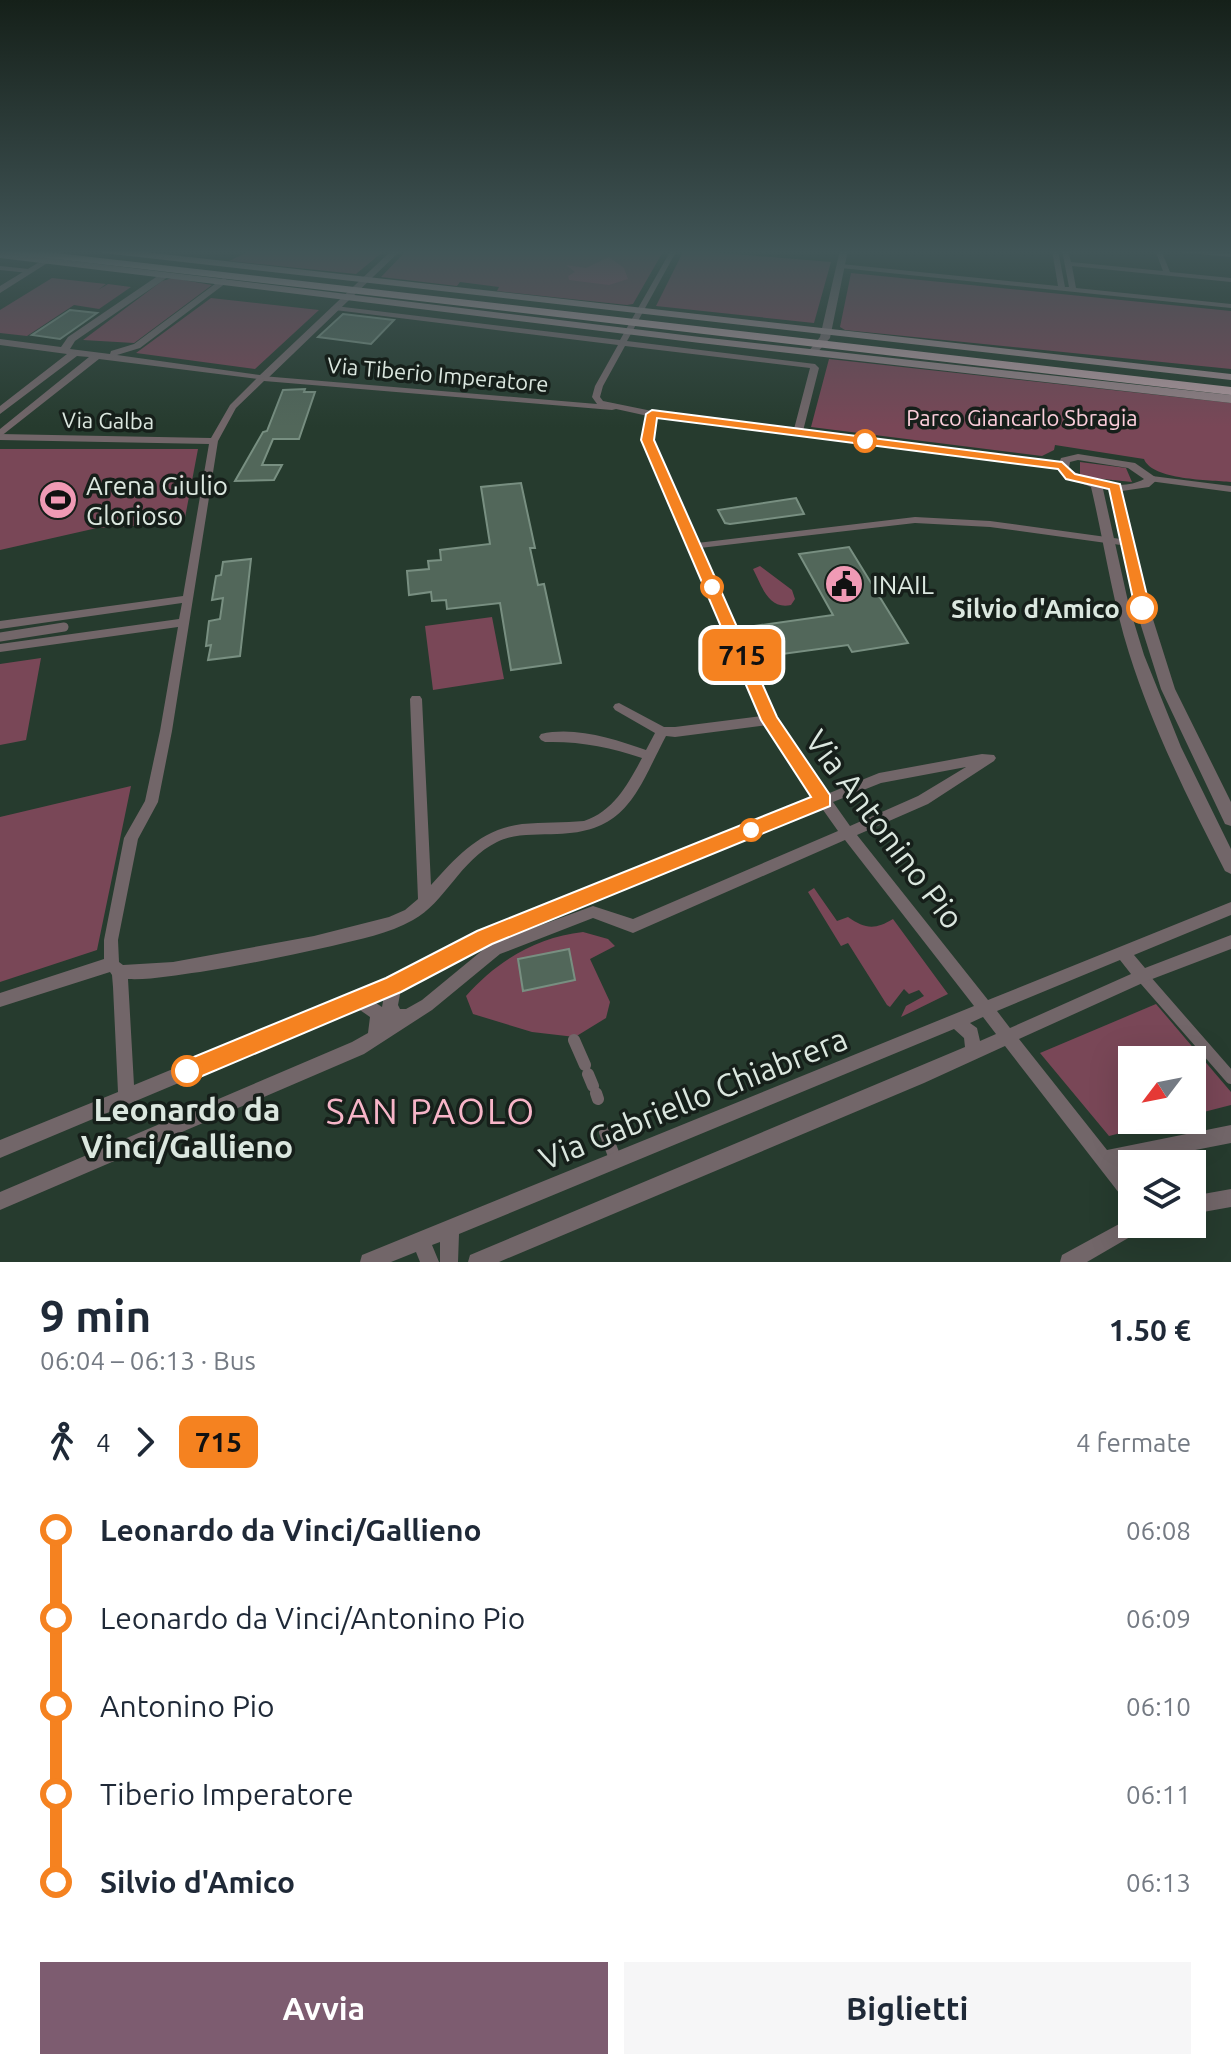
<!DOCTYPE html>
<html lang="it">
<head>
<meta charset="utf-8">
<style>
	body { margin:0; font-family:Ubuntu,sans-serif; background:#f6f6f7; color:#1f2937; height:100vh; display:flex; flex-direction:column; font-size:30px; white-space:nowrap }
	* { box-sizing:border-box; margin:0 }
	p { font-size:26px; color:#747a83 }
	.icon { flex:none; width:44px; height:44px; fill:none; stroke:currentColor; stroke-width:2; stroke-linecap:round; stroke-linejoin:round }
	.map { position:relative; height:1262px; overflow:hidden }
	.sheet { display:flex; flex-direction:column; background:#fff; flex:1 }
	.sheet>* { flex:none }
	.badge { padding:0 16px; border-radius:12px; font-size:28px; line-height:52px }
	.needle { width:52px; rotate:238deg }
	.fabs { position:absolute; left:1118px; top:1046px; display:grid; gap:16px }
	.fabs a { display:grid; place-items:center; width:88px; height:88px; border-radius:0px; background:#fff; box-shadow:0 8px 32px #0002; font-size:40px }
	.map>.badge { position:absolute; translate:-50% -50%; box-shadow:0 0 0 4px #fff }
	.legs { display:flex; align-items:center; gap:12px; height:88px; padding:0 40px; font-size:26px }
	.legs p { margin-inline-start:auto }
	.overview { display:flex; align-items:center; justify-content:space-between; height:136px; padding:0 40px }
	h1 { font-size:44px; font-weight:700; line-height:60px }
	.button { display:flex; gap:16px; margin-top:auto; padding:16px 40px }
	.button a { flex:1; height:92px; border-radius:0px; background:#7d5c70; color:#fff; font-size:32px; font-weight:700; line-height:92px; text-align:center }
	.button a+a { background:#f6f6f7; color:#1f2937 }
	ul { padding:0 40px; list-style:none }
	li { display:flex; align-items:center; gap:28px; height:88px; font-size:30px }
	li i { display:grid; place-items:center; width:12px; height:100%; margin:0 10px; background:currentColor }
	li i::after { content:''; width:20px; height:20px; margin:-10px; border:6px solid; border-radius:50%; background:#fff }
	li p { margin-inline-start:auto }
	li:first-child i { background:linear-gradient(#0000 50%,currentColor 0) }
	li:last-child i { background:linear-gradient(currentColor 50%,#0000 0) }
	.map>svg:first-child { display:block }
	.green { fill:#794757 }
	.forest { fill:#994b66 }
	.building { fill:#52675a; stroke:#788f81; stroke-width:2 }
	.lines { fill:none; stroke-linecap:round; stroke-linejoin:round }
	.pedestrian-far1 { stroke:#726669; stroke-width:9 }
	.pedestrian { stroke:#726669; stroke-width:12 }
	.minor { fill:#726669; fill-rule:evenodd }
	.tertiary { fill:#726669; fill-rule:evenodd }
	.secondary { fill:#938186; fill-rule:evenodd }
	.primary { fill:#ad969c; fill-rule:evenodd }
	.line-1 { fill:#f58220; stroke:#fff; stroke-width:2 }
	.stop-1-dot { fill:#fff; stroke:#f58220; stroke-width:4 }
	.labels { text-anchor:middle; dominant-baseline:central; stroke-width:7; stroke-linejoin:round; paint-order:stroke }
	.far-street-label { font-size:22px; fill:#dbe7df; stroke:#161f1a }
	.far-park-label { font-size:22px; fill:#fccedb; stroke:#161f1a }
	.poi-label { font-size:26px; fill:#dbe7df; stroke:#161f1a; text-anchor:start }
	.stop-label { font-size:26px; font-weight:bold; fill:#dbe7df; stroke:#161f1a; text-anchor:end }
	.near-street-label { font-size:32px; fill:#dbe7df; stroke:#161f1a }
	.near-stop-label { font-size:32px; font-weight:bold; fill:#dbe7df; stroke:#161f1a }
	.near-quarter-label { font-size:36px; letter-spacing:2px; fill:#f7b5c8; stroke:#161f1a }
</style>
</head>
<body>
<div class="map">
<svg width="1231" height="1262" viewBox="0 0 1231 1262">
	<rect width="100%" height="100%" fill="#263b2e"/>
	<path class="green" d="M252,250H385L356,274L229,261Z
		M407,250H664L633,304L627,305L497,291L499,287L460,282L457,286L381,277Z
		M684,250L831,262L814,323L656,306Z
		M851,273L1231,311V369L845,330L840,327Z
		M52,278L106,284L98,290L108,284L131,287L99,309L74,305L27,336L0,333V310Z
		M172,278L212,285L134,343L83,340L162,281Z
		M211,298L319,310L255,369L136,353Z
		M829,359L1231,403V482C1210,480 1152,480 1144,459L1055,445L1054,450L1042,456L811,427Z
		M0,449H198L184,523L97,528L0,550Z
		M1080,462L1126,468L1132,482L1084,477L1080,475Z
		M760,566L792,590L795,599L791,605C768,610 762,586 753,569Z
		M492,617L504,679L433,690L425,626Z
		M41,658L26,740L0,745V664Z
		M131,786L97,950L0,982V817Z
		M814,888L837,921L848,917C865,929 875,930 893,919L948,994L901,1017L906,1006L924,996L919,990L909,994L904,989L890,1007L887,1005L848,943L841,946L808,892Z
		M583,932L608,939L615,946L590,959L610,1002L606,1018L575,1037L532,1032L473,1014L466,996C497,961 537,937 583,932Z
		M1156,1004L1231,1092V1105L1192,1115V1060H1132V1120H1171L1109,1136L1040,1053Z"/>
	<path class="forest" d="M609,257L624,268L628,279L609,285L569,280L568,276L575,272L566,265L586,268Z"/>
	<path class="building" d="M70,310L97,313L60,339L32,335Z
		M343,314L394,320L371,344L318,337Z
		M305,389L304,392H315L299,439H273L262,465H282L274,480L235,481L263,432L267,431L283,390Z
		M521,483L535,548H530L538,585L544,584L561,663L511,670L500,603L447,609L446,600L432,601L431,592L409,595L407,571L429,569L428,561L441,560L440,550L490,544L481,487Z
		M796,498L804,514L730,524L725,523L718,510Z
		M849,547L908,643L852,652L848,645L761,657L747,627L833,615L799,554Z
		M251,559L240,656L208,660L211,645L206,646L209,621L220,619L223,598L212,600L216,576L221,575L223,562Z
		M569,949L575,980L523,991L518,959Z"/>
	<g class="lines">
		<path class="pedestrian-far1" d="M0,637L64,627"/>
		<path class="pedestrian" d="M1142,976L1231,1078
			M574,1040L585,1065
			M588,1074L593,1086
			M596,1093L598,1099
			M605,1132L616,1161"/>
		<path class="minor" d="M671,250H677L627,341L815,364L819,368L803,431L1062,463L1067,466L1062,469L656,417L651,440L697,543L915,517L990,521L1128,540L1133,543L1128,546L990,527L915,523L700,548L775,718L827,794L879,773L982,754L994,755L996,758L994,761L928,804L857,835L988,1000L1231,902V915L1134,955L1145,968L1231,935V949L1147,981L1019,1039L1107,1150L1231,1125V1143L1119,1165L1132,1182V1205L1126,1202L1005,1046L924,1083L499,1262H468L470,1255L965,1047L964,1038L954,1029L459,1234L458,1262H440V1242L432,1245L439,1262H420L416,1252L391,1262H360L362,1255L974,1006L845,840L633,933L593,918L500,954L432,1010L364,1054L0,1210V1192L352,1042L368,1033L370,1017L357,1008L0,1158V1140L118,1092L113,987L112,975L110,972L0,1007V993L104,959V940L124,838L145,801L160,731L178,627L0,652V644L179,619L182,603L0,629V621L183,596L209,444L0,440V434L211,438L230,405L259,376H262L597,404L592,397L595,386L618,345L335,310L331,308L335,306L620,340ZM625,346L810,368L794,429L652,411L603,401L600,397L603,386ZM264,381L612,410L616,409L648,416L643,440L762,716L675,727H664L619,703L615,704L613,707L615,710L655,733L646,750C614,739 575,726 541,734L539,737L541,740L545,742C579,741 610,747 642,758C628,784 614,811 584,821C564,823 543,822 522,824C481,829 457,856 431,885L422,699L420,696H412L410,699L418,899L405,910L389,917L314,936L173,962L123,965L119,962L118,940L138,839L158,802L172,731L218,441L236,408ZM767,725L816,798L480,933L389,980L134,1085L128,979C152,980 176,975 200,972C244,965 288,956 332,946C359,939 389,934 413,920C445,903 460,860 497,842C515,833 537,835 557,834C628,832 637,791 666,736L675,737ZM966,767L918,796L850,826L833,802L881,783ZM821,807L838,831L633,919L593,906L490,944L422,1000L406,1009H400L398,1005L401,989L490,943ZM1120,960L1131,974L1010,1028L997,1011ZM384,996L382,1007L373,1001ZM983,1017L996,1034L980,1041L977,1028L970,1023Z
			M1052,250H1058L1065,287H1069L1062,250H1068L1071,262L1163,271L1155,250H1161L1170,272L1231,278V282L1072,266L1076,288L1231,304V308L841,268L838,266L841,264L1058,286Z
			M1175,250L1231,253V257L1178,252Z
			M0,266L29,269L32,271L29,273L0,270Z
			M1152,476L1231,486V492L1149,481L1147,479Z
			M1231,1189V1207L1192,1214V1196Z
			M1132,1217V1224H1145L1142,1230L1087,1262H1060L1062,1255Z"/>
		<path class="tertiary" d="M59,250H68L0,293V286Z
			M392,250H401L266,380L99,359L0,437V429L89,357L77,356L0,414V406L67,354L0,345V339L61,347L68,337L162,273H168V277L75,341L70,349L110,354L111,351L134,344L223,278L226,279V283L140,348L117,355L260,375Z
			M840,250H848L830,338L816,354H810L808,352L820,337Z
			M1078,454L1135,463L1158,479L1149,487L1122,491L1151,613L1175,689L1231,802V826L1225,824L1161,689L1137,613L1110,490L1103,489L1129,606L1144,655L1181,747L1231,849V874L1225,871C1189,801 1153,729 1129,653C1112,599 1104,542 1091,487L1066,477L1057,469L1061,458ZM1078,460L1128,468L1144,479C1124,491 1087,483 1069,468L1070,462Z"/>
		<path class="secondary" d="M98,250H127L1231,374V380L103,253Z
			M0,252L700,337L1231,395V403L700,343L0,258Z"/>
		<path class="primary" d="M0,250H30L1231,387V395L4,253Z"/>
	</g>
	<linearGradient id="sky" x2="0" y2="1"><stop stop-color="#152019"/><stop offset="0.59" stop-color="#415557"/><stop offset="1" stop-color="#415557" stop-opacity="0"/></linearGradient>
	<rect width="1231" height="427" fill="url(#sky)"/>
	<path class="line-1" d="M652,410L1062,462L1075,474L1120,484L1150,608L1142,613L1135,608L1109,489L1066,479L1058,469L657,418L654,440L777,717L830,795V806L492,944L401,992L195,1079L187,1083L179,1079L175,1071L179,1063L386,978L477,931L811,797L761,720L641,440L646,414Z"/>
	<defs>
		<g id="stadium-disc" transform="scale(2)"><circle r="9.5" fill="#f09ab5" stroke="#161f1a"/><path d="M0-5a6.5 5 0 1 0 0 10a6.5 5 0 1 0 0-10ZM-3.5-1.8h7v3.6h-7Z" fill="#111"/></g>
		<g id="civic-disc" transform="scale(2)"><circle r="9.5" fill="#f09ab5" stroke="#161f1a"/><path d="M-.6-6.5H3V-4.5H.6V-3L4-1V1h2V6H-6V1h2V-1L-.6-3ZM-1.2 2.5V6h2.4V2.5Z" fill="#111"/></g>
	</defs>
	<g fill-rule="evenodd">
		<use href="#stadium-disc" x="58" y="500"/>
		<use href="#civic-disc" x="844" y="584"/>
	</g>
	<g class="stop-1-dot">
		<circle cx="865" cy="441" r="10"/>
		<circle cx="712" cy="587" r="10"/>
		<circle cx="1142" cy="608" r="14"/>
		<circle cx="751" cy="830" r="10"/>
		<circle cx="187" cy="1071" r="14"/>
	</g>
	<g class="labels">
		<g class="far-street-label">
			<text transform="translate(438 374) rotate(5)">Via Tiberio Imperatore</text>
			<text transform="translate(108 420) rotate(1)">Via Galba</text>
		</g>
		<g class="far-park-label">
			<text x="1022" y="417">Parco Giancarlo Sbragia</text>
		</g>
		<g class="poi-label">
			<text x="86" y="485">Arena Giulio<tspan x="86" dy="30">Glorioso</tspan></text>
			<text x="872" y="584">INAIL</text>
		</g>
		<g class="stop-label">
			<text x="1120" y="608">Silvio d'Amico</text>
		</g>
		<g class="near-street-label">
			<text transform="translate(885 829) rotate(53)">Via Antonino Pio</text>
			<text transform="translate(693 1098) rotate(-22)">Via Gabriello Chiabrera</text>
		</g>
		<g class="near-stop-label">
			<text x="187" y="1109">Leonardo da<tspan x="187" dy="37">Vinci/Gallieno</tspan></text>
		</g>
		<g class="near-quarter-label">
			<text x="431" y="1110">SAN PAOLO</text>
		</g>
	</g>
</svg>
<div class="fabs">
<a><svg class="needle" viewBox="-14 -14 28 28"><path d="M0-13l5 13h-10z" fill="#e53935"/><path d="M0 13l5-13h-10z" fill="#747a83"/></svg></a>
<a><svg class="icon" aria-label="layers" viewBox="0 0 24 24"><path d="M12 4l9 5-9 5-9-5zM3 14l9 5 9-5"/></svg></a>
</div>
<b class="badge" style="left:742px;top:655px;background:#f58220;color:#111">715</b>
</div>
<section class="sheet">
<div class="overview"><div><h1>9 min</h1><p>06:04 – 06:13 · Bus</p></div><b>1.50 €</b></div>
<div class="legs"><svg class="icon" aria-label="walk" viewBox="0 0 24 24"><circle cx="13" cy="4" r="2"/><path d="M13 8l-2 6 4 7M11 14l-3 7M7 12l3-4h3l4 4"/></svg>4<svg class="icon" aria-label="forward" viewBox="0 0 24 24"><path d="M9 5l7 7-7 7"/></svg><b class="badge" style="background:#f58220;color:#111">715</b><p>4 fermate</p></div>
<ul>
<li><i style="color:#f58220"></i><b>Leonardo da Vinci/Gallieno</b><p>06:08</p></li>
<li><i style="color:#f58220"></i><span>Leonardo da Vinci/Antonino Pio</span><p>06:09</p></li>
<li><i style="color:#f58220"></i><span>Antonino Pio</span><p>06:10</p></li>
<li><i style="color:#f58220"></i><span>Tiberio Imperatore</span><p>06:11</p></li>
<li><i style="color:#f58220"></i><b>Silvio d'Amico</b><p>06:13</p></li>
</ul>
<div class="button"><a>Avvia</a><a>Biglietti</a></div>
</section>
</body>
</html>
